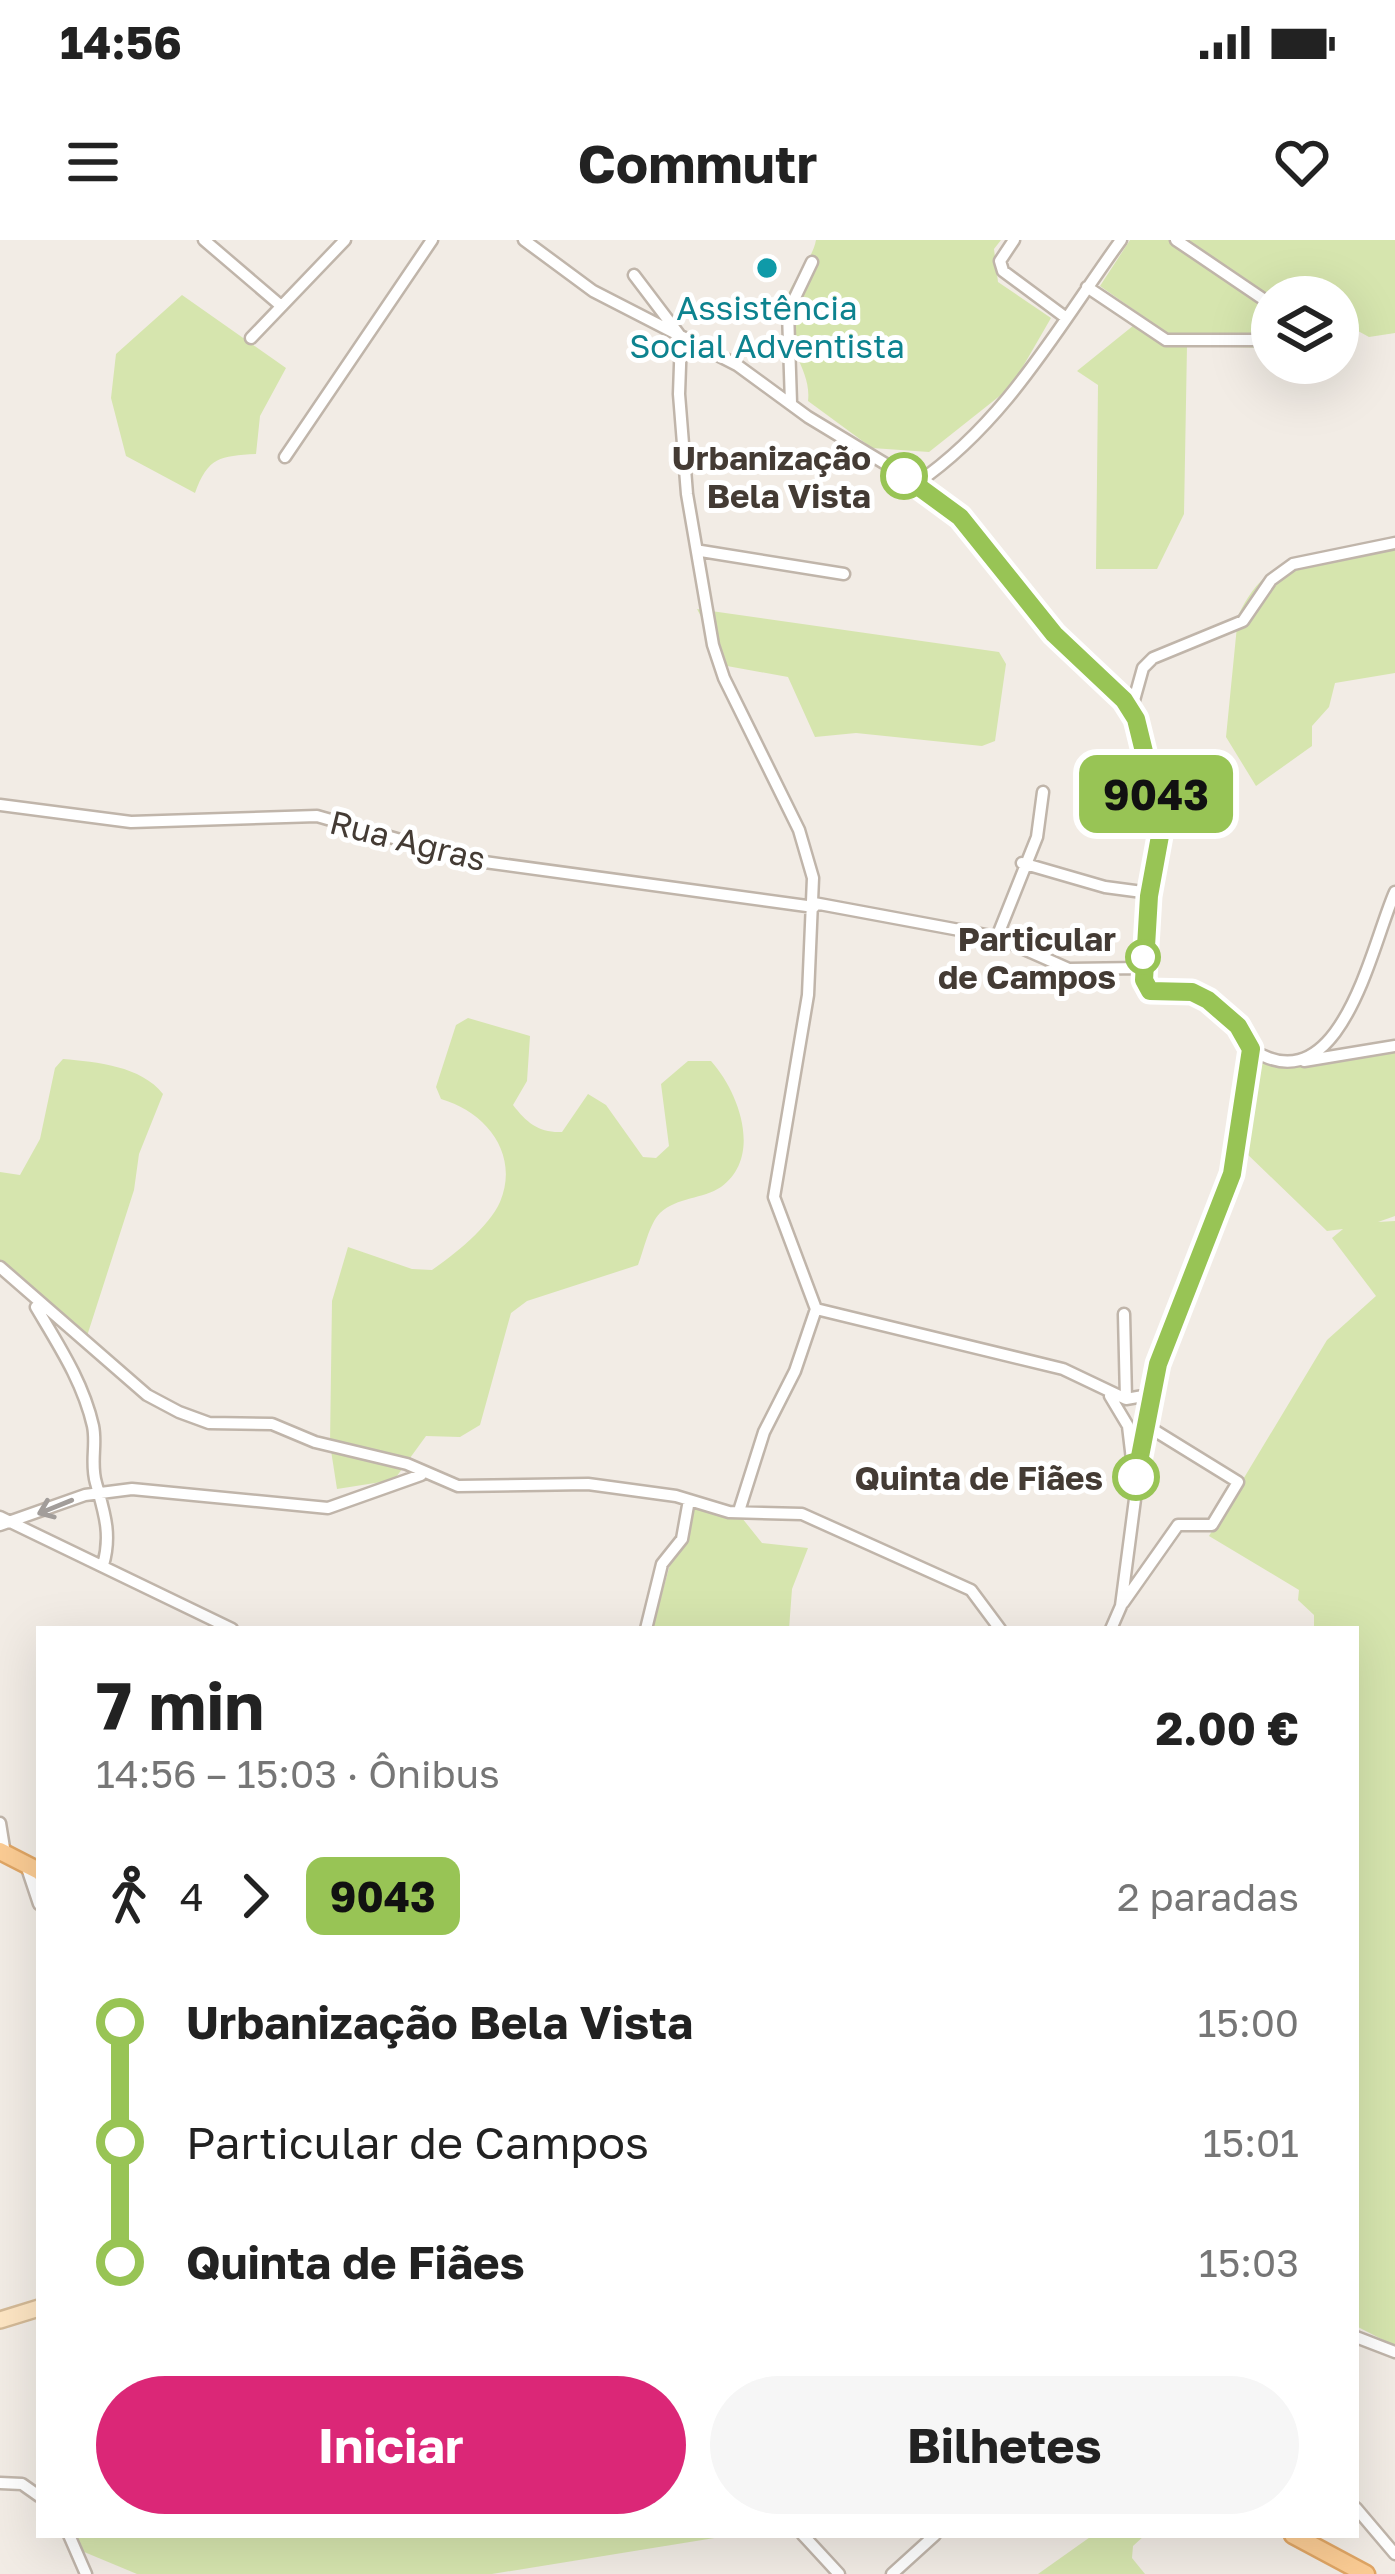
<!DOCTYPE html>
<html lang="pt">
<head>
<meta charset="utf-8">
<style>
	body { margin:0; font-family:"Golos Text",sans-serif; background:#f6f6f6; color:#222; height:100vh; display:flex; flex-direction:column; font-size:45px; white-space:nowrap }
	* { box-sizing:border-box; margin:0 }
	p { font-size:39px; color:#767676 }
	.icon { flex:none; width:66px; height:66px; fill:none; stroke:currentColor; stroke-width:2; stroke-linecap:round; stroke-linejoin:round }
	.map { position:relative; flex:1; overflow:hidden }
	.details { position:absolute; left:36px; top:1386px; width:1323px; height:912px; display:flex; flex-direction:column; background:#fff; border-radius:0px; box-shadow:0 12px 48px #0002 }
	.details>* { flex:none }
	.badge { padding:0 24px; border-radius:18px; font-size:42px; line-height:78px }
	.buttons { position:absolute; left:1251px; top:36px; display:grid; gap:24px }
	.buttons a { display:grid; place-items:center; width:108px; height:108px; border-radius:50%; background:#fff; box-shadow:0 12px 48px #0002; font-size:60px }
	.map>.badge { position:absolute; translate:-50% -50%; box-shadow:0 0 0 6px #fff }
	.legs { display:flex; align-items:center; gap:18px; height:132px; padding:0 60px; font-size:39px }
	.legs p { margin-inline-start:auto }
	.headline { display:flex; align-items:center; justify-content:space-between; height:204px; padding:0 60px }
	h1 { font-size:66px; font-weight:700; line-height:90px }
	.action { display:flex; gap:24px; margin-top:auto; padding:24px 60px }
	.action a { flex:1; height:138px; border-radius:72px; background:#db2777; color:#fff; font-size:48px; font-weight:700; line-height:138px; text-align:center }
	.action a+a { background:#f6f6f6; color:#222 }
	ul { padding:0 60px; list-style:none }
	li { display:flex; align-items:center; gap:42px; height:120px; font-size:45px }
	li i { display:grid; place-items:center; width:18px; height:100%; margin:0 15px; background:currentColor }
	li i::after { content:''; width:30px; height:30px; margin:-15px; border:9px solid; border-radius:50%; background:#fff }
	li p { margin-inline-start:auto }
	li:first-child i { background:linear-gradient(#0000 50%,currentColor 0) }
	li:last-child i { background:linear-gradient(currentColor 50%,#0000 0) }
	.status { display:flex; justify-content:space-between; align-items:center; height:84px; padding:0 60px; background:#fff; direction:ltr }
	.status svg { height:33px; fill:currentColor }
	header { display:flex; justify-content:space-between; align-items:center; height:156px; padding:0 60px; background:#fff; font-size:54px; font-weight:700 }
	.map>svg:first-child { display:block }
	.green { fill:#d6e5ae }
	.lines { fill:none; stroke-linecap:round; stroke-linejoin:round }
	.street-casing { stroke:#c0b5aa; stroke-width:15 }
	.secondary-casing { stroke:#d4ba97; stroke-width:20 }
	.primary-casing { stroke:#e0a665; stroke-width:21 }
	.street { stroke:#fff; stroke-width:10 }
	.secondary { stroke:#fde5c3; stroke-width:15 }
	.primary { stroke:#fbcc94; stroke-width:16 }
	.oneway { stroke:#a29d9a }
	.line-1-casing { stroke:#fff; stroke-width:27 }
	.line-1 { stroke:#98c455; stroke-width:18 }
	.culture-dot { fill:#0f9aa8; stroke:#fff; stroke-width:4.5 }
	.stop-1-dot { fill:#fff; stroke:#98c455; stroke-width:6 }
	.labels { text-anchor:middle; dominant-baseline:central; stroke-width:10; stroke-linejoin:round; paint-order:stroke }
	.culture-label { font-size:33px; fill:#0d838f; stroke:#fff }
	.stop-label { font-size:33px; font-weight:bold; fill:#443b34; stroke:#fff; text-anchor:end }
	.street-label { font-size:33px; fill:#443b34; stroke:#fff }
</style>
</head>
<body>
<div class="status"><b>14:56</b><svg viewBox="0 0 49 12"><path d="M0 12V9h3v3zM5 12V6h3v6zM10 12V3h3v9zM15 12V0h3v12zM26 1h20v11H26zM47 4h2v5h-2z"/></svg></div>
<header><svg class="icon" aria-label="menu" viewBox="0 0 24 24"><path d="M4 6h16M4 12h16M4 18h16"/></svg>Commutr<svg class="icon" aria-label="heart" viewBox="0 0 24 24"><path d="M12 20l-8-8c-3-5 5-10 8-4 3-6 11-1 8 4z"/></svg></header>
<div class="map">
<svg width="1395" height="2334" viewBox="0 0 1395 2334">
	<rect width="100%" height="100%" fill="#f2ece5"/>
	<path class="green" d="M816,0H1001L994,9L998,42L1051,78L1011,147L929,212L872,208L808,161C812,129 782,103 784,69C786,45 812,23 816,0Z
		M1130,0H1395V93L1369,97L1338,80V57H1272V108L1187,106L1184,274L1157,329H1096L1098,145L1077,131L1144,77L1100,46Z
		M182,55L286,128L260,176L256,214C220,216 208,217 195,253L126,216L111,158L116,114Z
		M1395,300V433L1335,443L1329,467L1312,486V506L1256,546L1226,497L1238,376C1248,355 1260,337 1281,327Z
		M697,369L999,412L1006,424L995,501L982,506L856,493L815,497L788,437L727,426Z
		M468,778L530,796L527,841L513,865C527,883 539,893 562,892L588,854L606,865L643,917L656,918L669,906L661,844L688,821H711C739,852 763,917 721,947C703,959 677,957 660,973C649,984 644,1010 638,1025L527,1061L511,1073L480,1185L460,1197L426,1196L394,1240L337,1249L330,1204L332,1061L348,1007L412,1029L432,1030C454,1015 489,987 500,962C520,914 486,872 441,859L436,847L456,785Z
		M1395,809V976L1378,982L1395,981V2106L1356,2086V1389H1314V1375L1298,1360L1299,1350L1209,1296L1327,1100L1376,1056L1332,998L1343,989L1327,991L1244,911L1264,815L1364,818Z
		M63,819C97,822 141,826 163,854L139,914L134,950L87,1096L0,1023V932L20,935L40,899L55,828Z
		M687,1264L720,1276L738,1273L762,1303L808,1308L792,1349L789,1389H652Z
		M69,2295H733L492,2334H137L77,2309Z
		M1093,2295H1145L1133,2306L1132,2318L1145,2334H1038Z"/>
	<g class="lines">
		<g class="street-casing">
			<path id="street" d="M204,0L280,65
				M524,0L593,51L737,125L808,177L917,243L960,277L1054,394L1124,459L1146,512L1162,585L1144,740L1150,750L1192,752L1208,760L1238,786L1251,809L1245,870L1222,973L1179,1066L1148,1160L1121,1366L1111,1389
				M1014,0L1000,21L1003,31L1065,77
				M1176,0L1272,65
				M634,35L681,97L679,154L687,254L713,405L724,438L799,590L813,638L808,755L774,957L816,1069L795,1131L764,1192L739,1271
				M1087,47L1166,100H1272
				M251,98L345,0
				M791,163L788,72L812,22
				M285,217L432,0
				M917,243C1007,181 1058,87 1121,0
				M701,311L844,334
				M1131,471L1143,428L1153,418L1243,381L1271,340L1293,324L1395,303
				M0,565L131,582L317,576L470,620L814,667
				M1022,623L1105,647L1150,653
				M814,663L997,697L1069,729L1141,728
				M997,697L1037,597L1043,552
				M1251,809C1341,868 1372,703 1395,652
				M1304,821L1395,806
				M0,1027L147,1155L179,1172L209,1183L272,1184L315,1202L407,1224L458,1246L588,1244L676,1256L729,1272L802,1274L971,1350L1000,1389
				M36,1067C59,1106 83,1142 93,1186C97,1205 90,1223 96,1243C104,1272 112,1294 103,1325
				M816,1069L1063,1129L1126,1159L1149,1155
				M1124,1074L1126,1159
				M1110,1156L1128,1186L1133,1228
				M0,1277L232,1389
				M0,1285L85,1255L132,1249L328,1268L421,1235
				M1123,1363L1178,1285H1212L1238,1242L1144,1184
				M646,1389L662,1324L682,1299L689,1260
				M0,1583L5,1614
				M26,1625L39,1664
				M1356,2097L1395,2112
				M0,2243L22,2244L39,2256
				M1356,2268L1395,2314
				M69,2295L86,2334
				M803,2295L839,2334
				M892,2334L935,2295"/>
		</g>
		<g class="secondary-casing">
			<path id="secondary" d="M0,2080L39,2068"/>
		</g>
		<g class="primary-casing">
			<path id="primary" d="M0,1611L39,1631
				M1293,2295L1366,2334"/>
		</g>
		<use href="#street" class="street"/>
		<use href="#secondary" class="secondary"/>
		<use href="#primary" class="primary"/>
	</g>
	<defs><path id="oneway-shaft" d="M-6 0H5M1.5-3L5.5 0L1.5 3" fill="none" stroke-width="1.6" stroke-linecap="round" stroke-linejoin="round" transform="scale(3)"/></defs>
	<use class="oneway" href="#oneway-shaft" transform="translate(55 1267) rotate(158)"/>
	<g class="lines">
		<g class="line-1-casing">
			<path id="line-1" d="M904,236L960,277L1054,394L1124,460L1136,479L1162,585L1149,656L1144,740L1150,751L1192,752L1208,760L1238,786L1251,809L1232,934L1158,1124L1136,1237"/>
		</g>
		<use href="#line-1" class="line-1"/>
	</g>
	<circle class="culture-dot" cx="767" cy="28" r="12"/>
	<g class="stop-1-dot">
		<circle cx="904" cy="236" r="21"/>
		<circle cx="1143" cy="717" r="15"/>
		<circle cx="1136" cy="1237" r="21"/>
	</g>
	<g class="labels">
		<g class="culture-label">
			<text x="767" y="67">Assistência<tspan x="767" dy="38">Social Adventista</tspan></text>
		</g>
		<g class="stop-label">
			<text x="871" y="217">Urbanização<tspan x="871" dy="38">Bela Vista</tspan></text>
			<text x="1116" y="698">Particular<tspan x="1116" dy="38">de Campos</tspan></text>
			<text x="1103" y="1237">Quinta de Fiães</text>
		</g>
		<g class="street-label">
			<text transform="translate(408 600) rotate(14)">Rua Agras</text>
		</g>
	</g>
</svg>
<div class="buttons">
<a><svg class="icon" aria-label="layers" viewBox="0 0 24 24"><path d="M12 4l9 5-9 5-9-5zM3 14l9 5 9-5"/></svg></a>
</div>
<b class="badge" style="left:1156px;top:554px;background:#98c455;color:#111">9043</b>
<section class="details">
<div class="headline"><div><h1>7 min</h1><p>14:56 – 15:03 · Ônibus</p></div><b>2.00 €</b></div>
<div class="legs"><svg class="icon" aria-label="walk" viewBox="0 0 24 24"><circle cx="13" cy="4" r="2"/><path d="M13 8l-2 6 4 7M11 14l-3 7M7 12l3-4h3l4 4"/></svg>4<svg class="icon" aria-label="forward" viewBox="0 0 24 24"><path d="M9 5l7 7-7 7"/></svg><b class="badge" style="background:#98c455;color:#111">9043</b><p>2 paradas</p></div>
<ul>
<li><i style="color:#98c455"></i><b>Urbanização Bela Vista</b><p>15:00</p></li>
<li><i style="color:#98c455"></i><span>Particular de Campos</span><p>15:01</p></li>
<li><i style="color:#98c455"></i><b>Quinta de Fiães</b><p>15:03</p></li>
</ul>
<div class="action"><a>Iniciar</a><a>Bilhetes</a></div>
</section>
</div>
</body>
</html>
